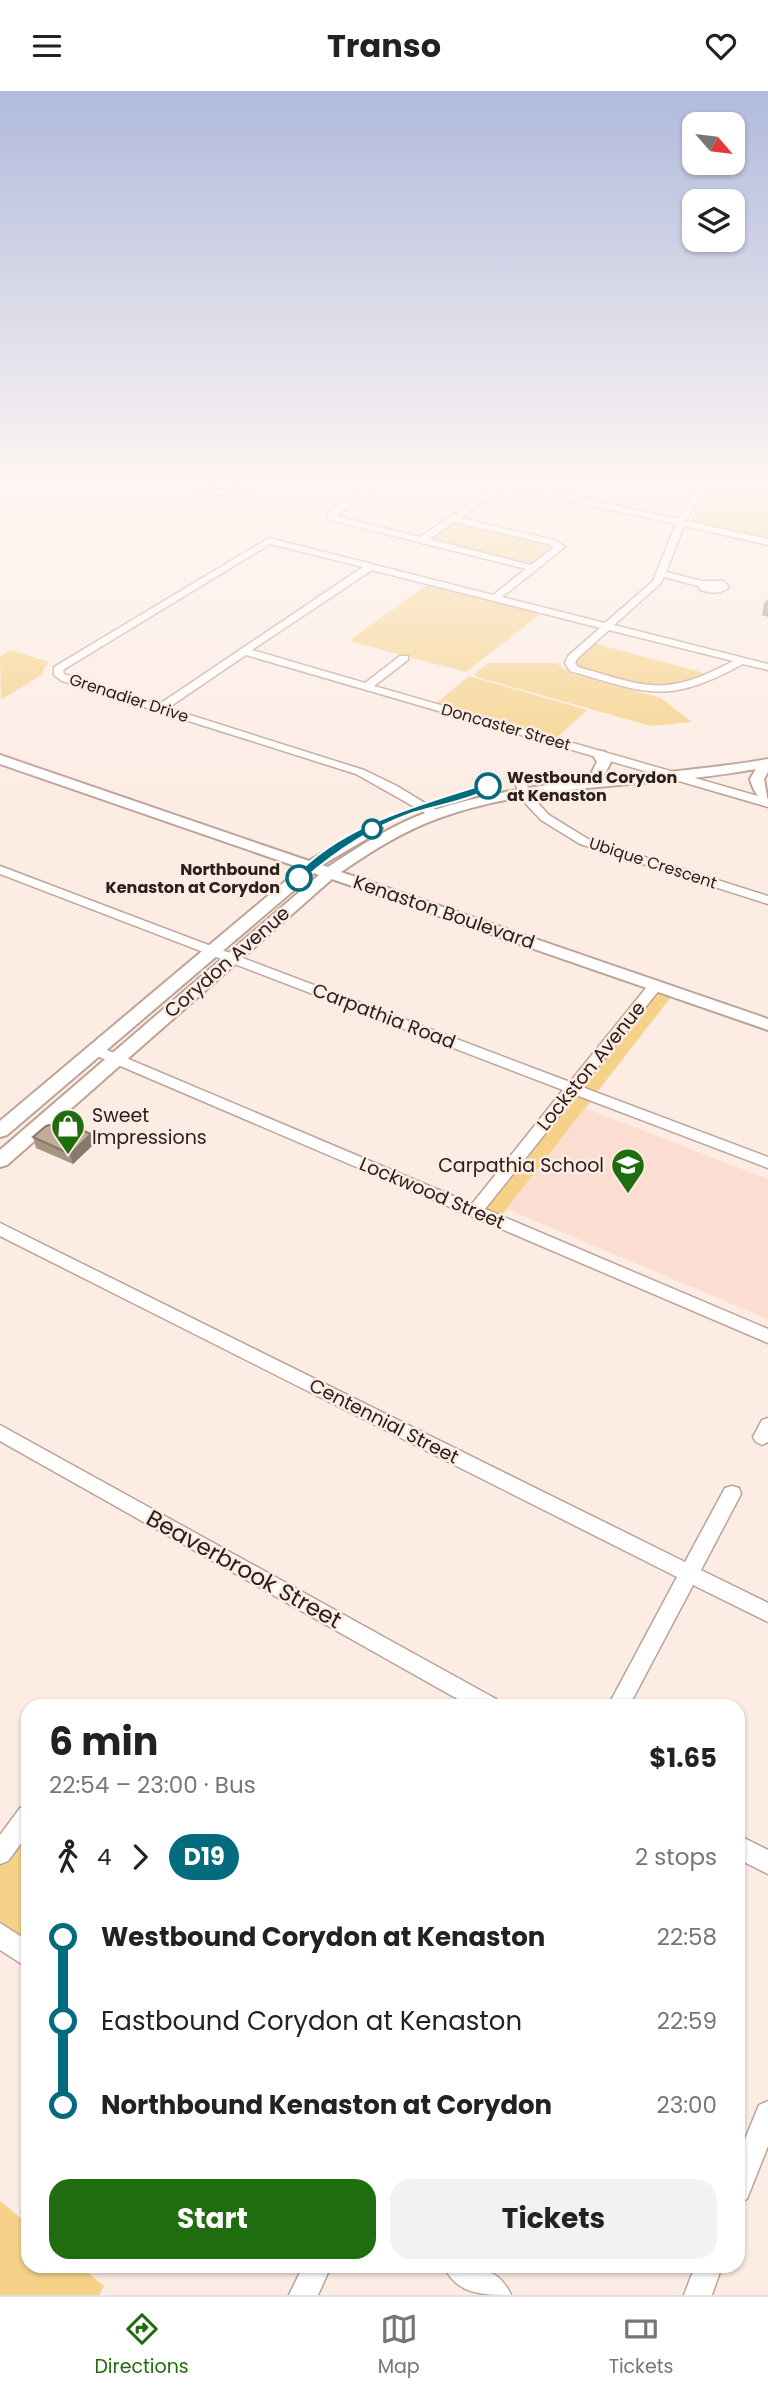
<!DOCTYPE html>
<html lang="en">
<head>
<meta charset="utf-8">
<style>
	body { margin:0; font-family:Poppins,sans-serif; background:#f2f2f2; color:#222; height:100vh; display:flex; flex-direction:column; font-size:26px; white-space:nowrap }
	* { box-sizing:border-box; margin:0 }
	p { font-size:23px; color:#767676 }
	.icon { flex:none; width:38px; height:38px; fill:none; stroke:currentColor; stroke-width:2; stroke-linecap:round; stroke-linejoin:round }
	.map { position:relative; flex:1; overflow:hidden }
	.drawer { position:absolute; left:21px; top:1608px; width:724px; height:574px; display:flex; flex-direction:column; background:#fff; border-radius:21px; box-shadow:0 2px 5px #0004 }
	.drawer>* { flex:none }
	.badge { padding:0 14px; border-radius:23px; font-size:24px; line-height:46px }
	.needle { width:46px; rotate:118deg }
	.fabs { position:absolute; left:682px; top:21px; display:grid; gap:14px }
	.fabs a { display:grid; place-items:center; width:63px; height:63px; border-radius:14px; background:#fff; box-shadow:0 2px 5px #0004; font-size:35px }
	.map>.badge { position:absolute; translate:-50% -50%; box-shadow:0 0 0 4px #fff }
	.legs { display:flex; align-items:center; gap:10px; height:77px; padding:0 28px; font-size:23px }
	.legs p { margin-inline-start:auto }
	.head { display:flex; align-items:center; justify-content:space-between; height:119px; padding:0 28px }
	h1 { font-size:38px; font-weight:700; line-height:52px }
	.button { display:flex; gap:14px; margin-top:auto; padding:14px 28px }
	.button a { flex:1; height:80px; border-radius:21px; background:#206d10; color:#fff; font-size:28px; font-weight:700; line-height:80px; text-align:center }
	.button a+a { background:#f2f2f2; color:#222 }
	ul { padding:0 28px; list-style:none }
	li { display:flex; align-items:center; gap:24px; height:84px; font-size:26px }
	li i { display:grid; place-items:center; width:10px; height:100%; margin:0 9px; background:currentColor }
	li i::after { content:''; width:18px; height:18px; margin:-9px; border:5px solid; border-radius:50%; background:#fff }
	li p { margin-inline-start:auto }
	li:first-child i { background:linear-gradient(#0000 50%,currentColor 0) }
	li:last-child i { background:linear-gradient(currentColor 50%,#0000 0) }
	header { display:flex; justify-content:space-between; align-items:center; height:91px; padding:0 28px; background:#fff; font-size:32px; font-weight:700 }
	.dock { display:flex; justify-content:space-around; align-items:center; height:98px; border-top:2px solid #e0e0e0; background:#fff; font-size:19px; color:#767676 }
	.dock a { display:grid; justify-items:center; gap:4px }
	.dock .selected { color:#206d10 }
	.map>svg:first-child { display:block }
	.built { fill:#fbded1 }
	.green { fill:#f6d289 }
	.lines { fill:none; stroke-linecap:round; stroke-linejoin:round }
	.minor-casing { stroke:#bda396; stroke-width:3 }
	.major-casing { stroke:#bda396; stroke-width:4 }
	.minor { fill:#fff; fill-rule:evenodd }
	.major { fill:#fff; fill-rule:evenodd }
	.wall { fill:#a79584 }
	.shaded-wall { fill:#88796c }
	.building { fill:#c2ad9a; stroke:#88796c; stroke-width:2 }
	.line-1 { fill:#026c7e; stroke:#fff; stroke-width:2 }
	.stop-1-dot { fill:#fff; stroke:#026c7e; stroke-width:3.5 }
	.labels { text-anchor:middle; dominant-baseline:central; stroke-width:5; stroke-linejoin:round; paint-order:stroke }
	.far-street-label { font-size:16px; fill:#2a201b; stroke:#fdece4 }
	.far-stop-label { font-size:16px; font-weight:bold; fill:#2a201b; stroke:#fdece4; text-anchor:start }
	.street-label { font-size:19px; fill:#2a201b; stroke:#fdece4 }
	.poi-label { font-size:19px; fill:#2a201b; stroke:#fdece4; text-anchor:start }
	.near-street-label { font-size:23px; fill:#2a201b; stroke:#fdece4 }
</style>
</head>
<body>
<header><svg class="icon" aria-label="menu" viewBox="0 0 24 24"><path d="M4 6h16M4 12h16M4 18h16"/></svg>Transo<svg class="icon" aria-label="heart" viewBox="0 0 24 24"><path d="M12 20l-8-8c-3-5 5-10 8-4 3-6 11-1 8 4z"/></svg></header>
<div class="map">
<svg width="768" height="2204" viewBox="0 0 768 2204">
	<rect width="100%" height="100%" fill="#fdece4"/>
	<path class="built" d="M572,997L594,1006L587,1018L768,1088V1228L509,1119L497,1130Z"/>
	<path class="green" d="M711,395H768V448L691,430Z
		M452,428L557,453L533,477L420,450Z
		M427,494L535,520L539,524L466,581L352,551L353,547Z
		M589,551L704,582L715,584L665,599L574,578L572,567Z
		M10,559L49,571L44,577L43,583L1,609L0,565Z
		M488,572H556L572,583L661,607L692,631L651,635L477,586L474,583Z
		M469,585L587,619L553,650L433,615Z
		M655,895L674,902L497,1130L475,1120Z
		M28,1725V1865L0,1844V1762Z
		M0,2110L28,2133V2175H80L104,2195L99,2204H0Z"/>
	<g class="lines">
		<g class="minor-casing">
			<path id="minor" d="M189,395L228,399L254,395C236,408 207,405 189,395Z
				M371,395H380L336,425L420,446L498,395H507L460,427L554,449L565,456L502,506L605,532L653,490L676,433L515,398L511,395H524L678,428L697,395H705L686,430L768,448V454L684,435L666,481L702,490H723L729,496C719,504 711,502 700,499L698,495L664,486L660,493L614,534L768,573V579L743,573C667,614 649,603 570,580L565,572L568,565L600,537L372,479L252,559L365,592L400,565H408V569L374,595L768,708V716L246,564L168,617L364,679L397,695L438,720L440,723L434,727L356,683L62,590L54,584V576L269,447L493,504L526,478L329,429L327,424L333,417ZM454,431L548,453L554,456L531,474L429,448ZM270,453L363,476L158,614L64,583L63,579ZM609,539L733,570C664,607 648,596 578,576L575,572L577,568Z
				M520,688L524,689L535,709L549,724L588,748L768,805V813L580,753L541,729L526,713L514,691Z
				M0,775L570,991L650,892H660L662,895L660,898L582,996L768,1066V1077L576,1004L485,1118L768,1238V1252L90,962L88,959L90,956H100L472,1113L563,999L0,783Z
				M0,1132L685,1471L725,1397L732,1395L739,1397L741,1403L701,1479L768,1512V1531L693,1494L629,1615H608L677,1486L0,1145Z
				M768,1327V1351L762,1354L756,1351L753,1346L762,1329Z
				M0,1334L496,1608L499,1615H470L0,1350Z
				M28,1714V1743L8,1770L0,1773V1744L20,1717Z
				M738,1744L768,1759V1783L738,1768Z
				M0,1832L28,1850V1877L0,1859Z
				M768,2010V2055L747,2108L738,2112V2065L759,2014Z
				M303,2175H331L318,2204H289Z
				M444,2175C471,2175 498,2174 511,2204C484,2204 456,2204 444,2175Z
				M695,2175H722L712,2204H684Z"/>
		</g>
		<g class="major-casing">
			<path id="major" d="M600,660L605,661L611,671L604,684L599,685L592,681L597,671L593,664Z
				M0,664L309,770L370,734H380L382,737L380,740L322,774L328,776C360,755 393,733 431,720C539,684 656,688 768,668V681L764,688L768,711C757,708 753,698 750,688L756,678C652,697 539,691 439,727C403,740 372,760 341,781L768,928V939L332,788L7,1074L0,1076V1059L319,784L314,782L7,1044L0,1046V1030L301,777L0,673Z"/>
		</g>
		<use href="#minor" class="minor"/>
		<use href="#major" class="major"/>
	</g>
	<path class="wall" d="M768,508V526L762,524L764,512Z
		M33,1046L93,1054L73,1073L36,1057Z"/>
	<path class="shaded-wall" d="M91,1043L93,1054L73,1073L70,1063Z"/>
	<path class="building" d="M63,1031L91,1043L70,1063L33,1046L46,1035Z"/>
	<linearGradient id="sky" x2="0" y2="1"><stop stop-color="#b0badc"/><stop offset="0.56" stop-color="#fef6f3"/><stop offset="1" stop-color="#fef6f3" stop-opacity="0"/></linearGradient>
	<rect width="768" height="703" fill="url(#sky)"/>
	<path class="line-1" d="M485,693L493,695C474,709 434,715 410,723C371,737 334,762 303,789L293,787C341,734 419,714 485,693Z"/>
	<defs>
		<g id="shop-pin" transform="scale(1.75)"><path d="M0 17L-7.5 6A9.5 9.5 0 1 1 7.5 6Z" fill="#206d10" stroke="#fdece4"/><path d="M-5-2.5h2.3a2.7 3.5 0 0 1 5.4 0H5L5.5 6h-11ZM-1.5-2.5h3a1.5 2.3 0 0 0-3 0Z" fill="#fff"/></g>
		<g id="school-pin" transform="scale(1.75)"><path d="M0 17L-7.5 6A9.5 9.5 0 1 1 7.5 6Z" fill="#206d10" stroke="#fdece4"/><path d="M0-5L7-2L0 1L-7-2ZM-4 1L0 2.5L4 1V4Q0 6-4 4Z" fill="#fff"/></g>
	</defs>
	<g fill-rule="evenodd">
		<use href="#shop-pin" x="68" y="1035"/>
		<use href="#school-pin" x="628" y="1074"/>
	</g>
	<g class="stop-1-dot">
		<circle cx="488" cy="695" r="12"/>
		<circle cx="372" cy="738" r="9"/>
		<circle cx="299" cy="787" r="12"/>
	</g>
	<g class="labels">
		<g class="far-street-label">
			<text transform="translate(129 607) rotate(18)">Grenadier Drive</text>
			<text transform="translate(506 636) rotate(16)">Doncaster Street</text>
			<text transform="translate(653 772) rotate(18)">Ubique Crescent</text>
		</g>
		<g class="far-stop-label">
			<text x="507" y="686">Westbound Corydon<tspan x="507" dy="18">at Kenaston</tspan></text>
			<text x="280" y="778" text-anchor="end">Northbound<tspan x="280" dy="18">Kenaston at Corydon</tspan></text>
		</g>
		<g class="street-label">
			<text transform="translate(444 821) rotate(19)">Kenaston Boulevard</text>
			<text transform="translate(227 871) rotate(-41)">Corydon Avenue</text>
			<text transform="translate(384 925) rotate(21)">Carpathia Road</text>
			<text transform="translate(591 975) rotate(-51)">Lockston Avenue</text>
			<text transform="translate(432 1102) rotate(23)">Lockwood Street</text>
			<text transform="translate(384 1330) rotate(27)">Centennial Street</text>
		</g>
		<g class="poi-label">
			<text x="92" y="1024">Sweet<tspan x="92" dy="22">Impressions</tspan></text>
			<text x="604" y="1074" text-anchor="end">Carpathia School</text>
		</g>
		<g class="near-street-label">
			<text transform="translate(244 1478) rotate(29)">Beaverbrook Street</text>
		</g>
	</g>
</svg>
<div class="fabs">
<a><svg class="needle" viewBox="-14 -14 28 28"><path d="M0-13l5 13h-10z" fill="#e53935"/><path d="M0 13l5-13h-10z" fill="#767676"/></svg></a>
<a><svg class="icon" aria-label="layers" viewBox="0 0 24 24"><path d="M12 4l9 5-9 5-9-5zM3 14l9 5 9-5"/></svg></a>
</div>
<section class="drawer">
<div class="head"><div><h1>6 min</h1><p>22:54 – 23:00 · Bus</p></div><b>$1.65</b></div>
<div class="legs"><svg class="icon" aria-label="walk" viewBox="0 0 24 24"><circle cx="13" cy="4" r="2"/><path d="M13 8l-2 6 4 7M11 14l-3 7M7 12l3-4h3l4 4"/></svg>4<svg class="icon" aria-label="forward" viewBox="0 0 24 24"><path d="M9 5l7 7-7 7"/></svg><b class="badge" style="background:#026c7e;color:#fff">D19</b><p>2 stops</p></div>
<ul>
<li><i style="color:#026c7e"></i><b>Westbound Corydon at Kenaston</b><p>22:58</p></li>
<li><i style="color:#026c7e"></i><span>Eastbound Corydon at Kenaston</span><p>22:59</p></li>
<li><i style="color:#026c7e"></i><b>Northbound Kenaston at Corydon</b><p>23:00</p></li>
</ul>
<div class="button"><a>Start</a><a>Tickets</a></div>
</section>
</div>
<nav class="dock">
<a class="selected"><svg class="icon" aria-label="directions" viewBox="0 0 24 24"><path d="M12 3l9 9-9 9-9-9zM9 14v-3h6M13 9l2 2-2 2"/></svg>Directions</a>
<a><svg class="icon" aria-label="map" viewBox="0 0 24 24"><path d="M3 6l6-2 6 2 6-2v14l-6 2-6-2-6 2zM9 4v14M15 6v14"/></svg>Map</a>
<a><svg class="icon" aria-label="tickets" viewBox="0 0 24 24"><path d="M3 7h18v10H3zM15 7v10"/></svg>Tickets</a>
</nav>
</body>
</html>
